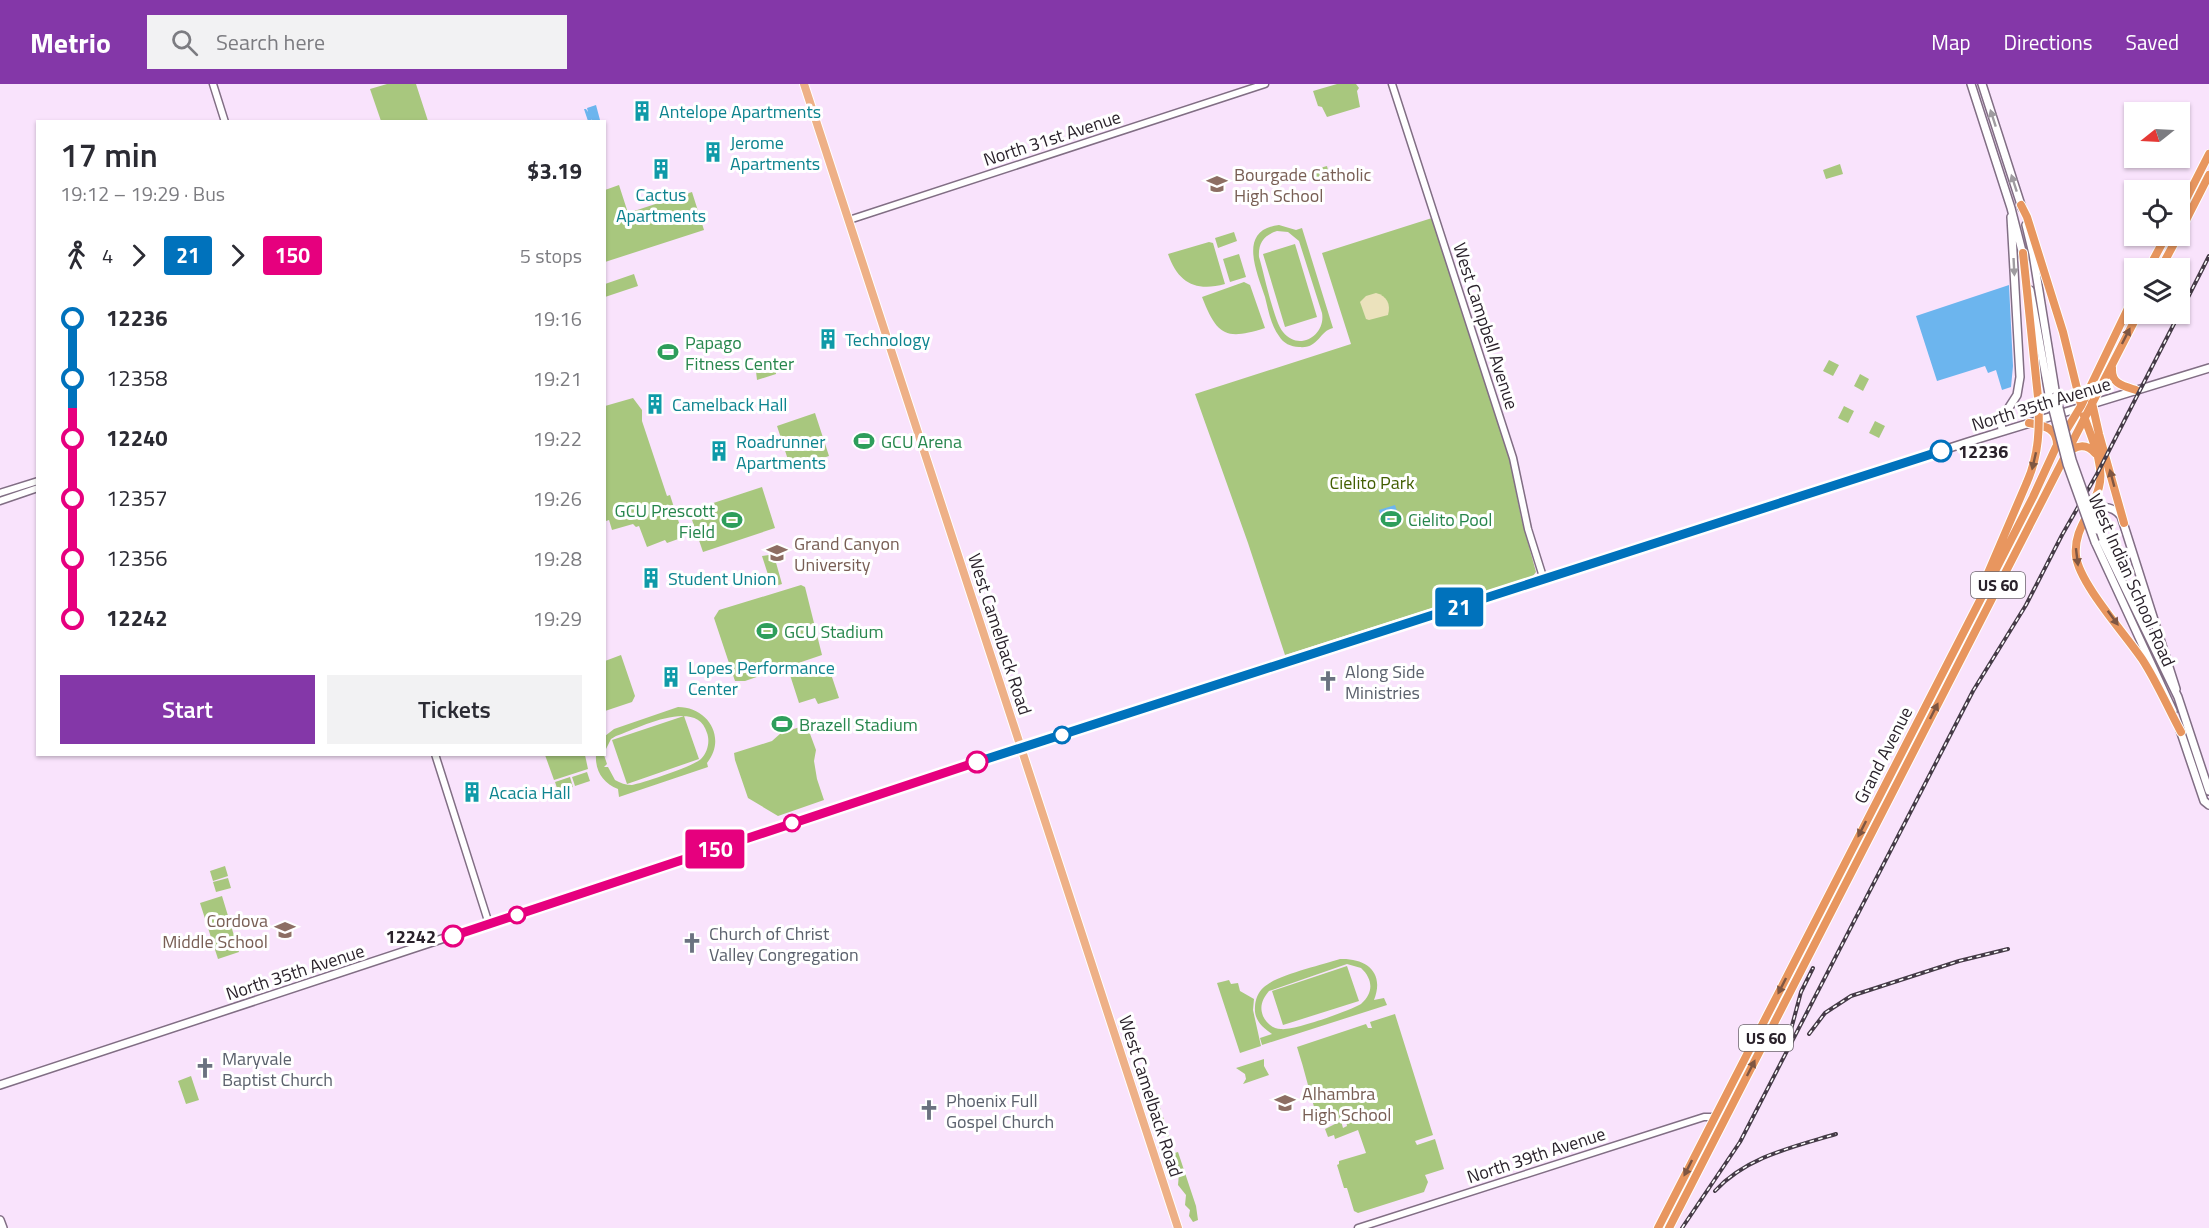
<!DOCTYPE html>
<html lang="en">
<head>
<meta charset="utf-8">
<style>
	body { margin:0; font-family:"Titillium Web",sans-serif; background:#f2f2f3; color:#2b2b33; height:100vh; display:flex; flex-direction:column; font-size:22px; white-space:nowrap }
	* { box-sizing:border-box; margin:0 }
	p { font-size:20px; color:#7c7c81 }
	.icon { flex:none; width:33px; height:33px; fill:none; stroke:currentColor; stroke-width:2; stroke-linecap:round; stroke-linejoin:round }
	.map { position:relative; flex:1; overflow:hidden }
	.details { position:absolute; left:36px; top:36px; width:570px; height:636px; display:flex; flex-direction:column; background:#fff; border-radius:0px; box-shadow:0 2px 4px #0004 }
	.details>* { flex:none }
	.badge { padding:0 12px; border-radius:4px; font-size:21px; line-height:39px }
	.needle { width:39px; rotate:252deg }
	.buttons { position:absolute; left:2124px; top:18px; display:grid; gap:12px }
	.buttons a { display:grid; place-items:center; width:66px; height:66px; border-radius:0px; background:#fff; box-shadow:0 2px 4px #0004; font-size:30px }
	.map>.badge { position:absolute; translate:-50% -50%; box-shadow:0 0 0 3px #fff }
	.legs { display:flex; align-items:center; gap:9px; height:66px; padding:0 24px; font-size:20px }
	.legs p { margin-inline-start:auto }
	.head { display:flex; align-items:center; justify-content:space-between; height:102px; padding:0 24px }
	h1 { font-size:33px; font-weight:600; line-height:45px }
	.cta { display:flex; gap:12px; margin-top:auto; padding:12px 24px }
	.cta a { flex:1; height:69px; border-radius:0px; background:#8437a8; color:#fff; font-size:24px; font-weight:600; line-height:69px; text-align:center }
	.cta a+a { background:#f2f2f3; color:#2b2b33 }
	ul { padding:0 24px; list-style:none }
	li { display:flex; align-items:center; gap:21px; height:60px; font-size:22px }
	li i { display:grid; place-items:center; width:9px; height:100%; margin:0 8px; background:currentColor }
	li i::after { content:''; width:15px; height:15px; margin:-8px; border:4px solid; border-radius:50%; background:#fff }
	li p { margin-inline-start:auto }
	li:first-child i { background:linear-gradient(#0000 50%,currentColor 0) }
	li:last-child i { background:linear-gradient(currentColor 50%,#0000 0) }
	header { display:flex; align-items:center; gap:36px; box-sizing:border-box; height:84px; padding:0 30px; background:#8437a8; color:#fff }
	header strong { font-size:28px }
	nav { display:flex; gap:33px; margin-inline-start:auto; font-size:21px }
	.search { width:420px; height:54px; background:#f2f2f3; display:flex; align-items:center; gap:15px; box-sizing:border-box; padding:0 21px; border-radius:0px; color:#7c7c81; font-size:22px }
	.map>svg:first-child { display:block }
	.green { fill:#a8c77e; fill-rule:evenodd }
	.sand { fill:#ebe2bc }
	.water { fill:#6cb5ee }
	.lines { fill:none; stroke-linecap:round; stroke-linejoin:round }
	.tertiary-casing { stroke:#816e84; stroke-width:9 }
	.secondary-casing { stroke:#816e84; stroke-width:10 }
	.primary-casing { stroke:#fff; stroke-width:10 }
	.trunk-casing { stroke:#fff; stroke-width:10 }
	.tertiary { stroke:#fff; stroke-width:6 }
	.secondary { stroke:#fff; stroke-width:7 }
	.primary { stroke:#eeb087; stroke-width:8 }
	.trunk { stroke:#e8965f; stroke-width:8 }
	.rail-casing { stroke:#453b47; stroke-width:4 }
	.rail { stroke:#fff; stroke-width:1.5; stroke-dasharray:4.5; stroke-linecap:butt }
	.secondary-bridge-casing { stroke:#816e84; stroke-width:10; stroke-linecap:butt }
	.trunk-bridge-casing { stroke:#fff; stroke-width:10; stroke-linecap:butt }
	.secondary-bridge { stroke:#fff; stroke-width:7 }
	.trunk-bridge { stroke:#e8965f; stroke-width:8 }
	.oneway { fill:#9f9ca0 }
	.oneway2 { fill:#7f5642 }
	.line-1-casing { stroke:#fff; stroke-width:14 }
	.line-2-casing { stroke:#fff; stroke-width:14 }
	.line-1 { stroke:#0072bc; stroke-width:9 }
	.line-2 { stroke:#e6007e; stroke-width:9 }
	.stop-1-dot { fill:#fff; stroke:#0072bc; stroke-width:3 }
	.stop-2-dot { fill:#fff; stroke:#e6007e; stroke-width:3 }
	.labels { text-anchor:middle; dominant-baseline:central; stroke-width:6; stroke-linejoin:round; paint-order:stroke }
	.shield { fill:#fff; stroke:#6a646b; stroke-width:1.5 }
	.shield-label { font-size:16px; font-weight:bold; fill:#2a222b }
	.culture-label { font-size:18px; fill:#0d838f; stroke:#fff; text-anchor:start }
	.street-label { font-size:18px; fill:#2a222b; stroke:#fff }
	.education-label { font-size:18px; fill:#785e54; stroke:#fff; text-anchor:start }
	.leisure-label { font-size:18px; fill:#27864d; stroke:#fff; text-anchor:start }
	.stop-label { font-size:18px; font-weight:bold; fill:#2a222b; stroke:#fff; text-anchor:start }
	.park-label { font-size:18px; fill:#425e02; stroke:#fff }
	.worship-label { font-size:18px; fill:#5b616d; stroke:#fff; text-anchor:start }
</style>
</head>
<body>
<header>
<strong>Metrio</strong>
<div class="search"><svg class="icon" aria-label="search" viewBox="0 0 24 24"><circle cx="10" cy="10" r="6"/><path d="M15 15l6 6"/></svg>Search here</div>
<nav><a>Map</a><a>Directions</a><a>Saved</a></nav>
</header>
<div class="map">
<svg width="2209" height="1144" viewBox="0 0 2209 1144">
	<rect width="100%" height="100%" fill="#f9e3fc"/>
	<path class="green" d="M387,0H416L428,37H381L370,5Z
		M1337,0H1356L1359,4L1357,7L1360,23L1327,33L1322,23L1318,22L1313,7Z
		M1840,80L1843,90L1826,95L1823,86Z
		M1327,82L1329,90L1312,96L1309,87Z
		M619,101L628,129L692,108L704,146L605,178V106Z
		M1432,134L1510,376L1521,433L1536,488L1533,492L1285,571L1248,459L1195,310L1351,260L1322,169Z
		M1279,141L1296,146L1302,144L1333,244C1319,247 1319,265 1299,263C1291,263 1283,259 1279,252C1271,242 1268,225 1265,213C1257,188 1237,146 1279,141ZM1277,147L1288,148L1299,157L1322,229C1326,251 1299,268 1283,248C1274,238 1264,189 1259,173C1258,159 1264,151 1277,147Z
		M1234,148L1237,157L1218,164L1215,154Z
		M1209,158L1213,159L1225,200C1196,208 1178,199 1168,170Z
		M1295,160L1317,233L1285,243L1263,170Z
		M1239,170L1246,193L1230,198L1223,175Z
		M634,190L638,202L605,213V200Z
		M1244,198L1250,201L1265,244C1225,257 1217,251 1202,213Z
		M782,276L791,281L776,286V290L757,296L755,279Z
		M1829,276L1839,281L1833,292L1823,287Z
		M1860,290L1869,295L1863,307L1854,302Z
		M633,314L642,326V337L667,412L670,411L683,451L681,454L667,459L665,456L647,463L639,442L636,443L633,440L612,446L609,436L606,437L605,433V322Z
		M1844,322L1854,327L1848,339L1838,334Z
		M815,329L829,372L791,385L777,342Z
		M1875,337L1885,342L1879,354L1869,349Z
		M762,403L775,444L703,468L689,427Z
		M769,471L771,476L775,475L782,500L772,503L762,472Z
		M801,501L805,503L822,571L745,597H735L714,534L719,526Z
		M621,571L635,612L632,618L605,627V577Z
		M829,584L839,614L818,620L815,614L799,619L790,591Z
		M678,623C708,623 727,654 707,679L708,683L619,713L618,705C603,699 595,687 596,671H604L607,680L604,683H608L615,696C620,699 626,701 632,701C643,699 694,682 701,675C708,668 710,657 707,649C697,613 639,644 616,652L611,655L605,667V652L614,645Z
		M684,632L699,675L627,700L612,656Z
		M800,643L809,647L816,666L814,677L817,695L824,716L778,732L748,714L735,676L734,669L772,657L781,649Z
		M545,671H585L588,685L554,696Z
		M587,688L590,697L575,702L572,693Z
		M570,693L573,703L558,707L555,698Z
		M225,782L228,792L213,797L210,787Z
		M228,794L231,804L216,808L213,798Z
		M222,812L239,868L218,875L200,819Z
		M1340,875C1366,874 1385,888 1374,916L1384,914L1387,921L1262,961L1260,954L1272,950C1262,943 1254,936 1255,923C1255,916 1258,908 1264,903C1277,891 1322,881 1340,875ZM1347,880L1361,884C1373,895 1374,909 1361,920C1349,927 1293,947 1281,945C1273,945 1266,939 1263,932C1259,922 1263,914 1269,907Z
		M1347,882L1359,917L1283,941L1272,907Z
		M1229,896L1231,900L1238,899L1240,907L1254,915L1253,926L1261,962L1240,969L1217,899Z
		M1395,930L1433,1051L1415,1057L1417,1061L1435,1055L1444,1085L1425,1091L1428,1098L1424,1108L1358,1129L1354,1127L1347,1104H1344L1337,1081L1339,1080V1077L1366,1069L1358,1046L1335,1055L1334,1051L1328,1053L1325,1045L1341,1037L1343,1044L1347,1042L1346,1037L1361,1032L1360,1030L1327,1040L1318,1036C1310,1011 1305,987 1297,963L1366,940L1368,944H1372L1370,938Z
		M1264,975V982L1269,991L1243,1000L1246,995L1245,990L1236,984Z
		M191,992L199,1016L186,1020L178,997Z
		M1157,1014L1173,1064L1167,1067C1170,1039 1153,1037 1153,1018Z
		M1178,1068L1196,1122L1198,1136L1193,1138L1189,1132L1190,1126L1185,1121L1186,1111L1178,1101C1179,1091 1180,1081 1171,1074V1070Z"/>
	<path class="sand" d="M1376,209C1387,212 1391,220 1388,231L1369,236L1366,235L1360,218L1366,212Z"/>
	<path class="water" d="M596,21L600,36L592,37L591,35V37H588L584,25H586L588,28L587,24Z
		M2009,201L2013,282L2011,303L2002,306L1996,286L1988,289L1985,282L1937,297L1916,232Z
		M1395,421L1398,430L1389,433L1392,441L1384,443L1379,426Z"/>
	<g class="lines">
		<g class="tertiary-casing">
			<path id="tertiary" d="M213,0L225,38
				M1392,0L1513,374L1528,445L1544,496
				M849,136L1265,0
				M0,409L38,397
				M0,417L38,404
				M435,670L489,840
				M1358,1144L1704,1033H1718"/>
		</g>
		<g class="secondary-casing">
			<path id="secondary" d="M1971,0L2011,124L2024,175
				M1982,0L2022,124
				M2026,141L2033,170L2056,312
				M2030,206L2049,310
				M2002,347L2001,336L2017,311L2020,293L2011,133
				M2088,429C2098,421 2112,421 2121,432L2176,605
				M2097,446L2178,613L2209,707
				M2095,458L2173,627
				M2179,643L2204,717L2209,721
				M0,1001L977,678L1968,358L2209,284
				M0,1136L3,1144"/>
		</g>
		<g class="primary-casing">
			<path id="primary" d="M804,0L1178,1144"/>
		</g>
		<g class="trunk-casing">
			<path id="trunk" d="M2021,121L2027,133L2063,248L2081,321
				M2180,127L2209,70
				M2180,148L2209,91
				M2023,169L2038,313
				M2149,184L2166,152
				M2161,184L2178,152
				M2112,284C2111,300 2123,302 2136,306
				M2092,319L2099,350L2124,439
				M2084,332C2091,353 2105,381 2099,403C2093,428 2073,445 2076,472C2079,499 2125,550 2142,575C2157,598 2168,624 2181,648
				M2029,339C2043,342 2057,343 2057,361
				M2067,370C2076,361 2086,359 2095,369
				M1985,496L2027,398
				M1658,1144L2033,413L2056,363L2081,322L2134,212
				M1669,1144L2138,230"/>
		</g>
		<use href="#tertiary" class="tertiary"/>
		<use href="#secondary" class="secondary"/>
		<use href="#primary" class="primary"/>
		<use href="#trunk" class="trunk"/>
		<g class="rail-casing">
			<path id="rail" d="M2180,229L2209,172
				M1809,950L1825,929L1851,912L1959,877L2008,865
				M1789,953L1801,908L1813,884
				M1715,1107C1746,1073 1793,1063 1836,1050
				M1682,1144L1740,1058L1973,607L2026,521L2062,451L2097,390L2179,230"/>
		</g>
		<use href="#rail" class="rail"/>
		<g class="secondary-bridge-casing">
			<path id="secondary-bridge" d="M2049,310L2067,380L2095,458
				M2056,312L2072,376L2097,446"/>
		</g>
		<g class="trunk-bridge-casing">
			<path id="trunk-bridge" d="M2027,398C2039,371 2040,343 2038,313"/>
		</g>
		<use href="#secondary-bridge" class="secondary-bridge"/>
		<use href="#trunk-bridge" class="trunk-bridge"/>
	</g>
	<defs><path id="oneway-solid" d="M-6-.8H1V-3.2L6.5 0L1 3.2V.8H-6Z" transform="scale(1.5)"/></defs>
	<g class="oneway">
		<use href="#oneway-solid" transform="translate(1993 34) rotate(-108)"/>
		<use href="#oneway-solid" transform="translate(2014 99) rotate(-108)"/>
		<use href="#oneway-solid" transform="translate(2014 183) rotate(87)"/>
	</g>
	<g class="oneway2">
		<use href="#oneway-solid" transform="translate(2126 252) rotate(-63)"/>
		<use href="#oneway-solid" transform="translate(2034 377) rotate(103)"/>
		<use href="#oneway-solid" transform="translate(2112 394) rotate(-105)"/>
		<use href="#oneway-solid" transform="translate(2077 473) rotate(83)"/>
		<use href="#oneway-solid" transform="translate(2113 534) rotate(54)"/>
		<use href="#oneway-solid" transform="translate(1934 627) rotate(-63)"/>
		<use href="#oneway-solid" transform="translate(1862 745) rotate(117)"/>
		<use href="#oneway-solid" transform="translate(1782 902) rotate(117)"/>
		<use href="#oneway-solid" transform="translate(1751 984) rotate(-63)"/>
		<use href="#oneway-solid" transform="translate(1688 1084) rotate(117)"/>
	</g>
	<g class="lines">
		<g class="line-1-casing">
			<path id="line-1" d="M977,678L1941,367"/>
		</g>
		<g class="line-2-casing">
			<path id="line-2" d="M453,852L977,678"/>
		</g>
		<use href="#line-1" class="line-1"/>
		<use href="#line-2" class="line-2"/>
	</g>
	<defs>
		<g id="building-bare" transform="scale(1.62)"><path d="M-4-6H4V6H1V3H-1V6H-4ZM-2.5-4.3h1.7v1.8h-1.7ZM.8-4.3h1.7v1.8H.8ZM-2.5-1h1.7V.8h-1.7ZM.8-1h1.7V.8H.8Z" fill="#0f9aa8" stroke="#fff" stroke-width="2.5" paint-order="stroke"/></g>
		<g id="school-bare" transform="scale(1.62)"><path d="M0-5L7-2L0 1L-7-2ZM-4 1L0 2.5L4 1V4Q0 6-4 4Z" fill="#8d6e63" stroke="#fff" stroke-width="2.5" paint-order="stroke"/></g>
		<g id="stadium-bare" transform="scale(1.62)"><path d="M0-5a6.5 5 0 1 0 0 10a6.5 5 0 1 0 0-10ZM-3.5-1.8h7v3.6h-7Z" fill="#2e9e5b" stroke="#fff" stroke-width="2.5" paint-order="stroke"/></g>
		<g id="university-bare" transform="scale(1.62)"><path d="M0-5L7-2L0 1L-7-2ZM-4 1L0 2.5L4 1V4Q0 6-4 4Z" fill="#8d6e63" stroke="#fff" stroke-width="2.5" paint-order="stroke"/></g>
		<g id="church-bare" transform="scale(1.62)"><path d="M-1.2-6h2.4v3.5h3.3v2.4h-3.3V6h-2.4V-.1h-3.3v-2.4h3.3Z" fill="#6b7280" stroke="#fff" stroke-width="2.5" paint-order="stroke"/></g>
	</defs>
	<g fill-rule="evenodd">
		<use href="#building-bare" x="642" y="27"/>
		<use href="#building-bare" x="713" y="68"/>
		<use href="#building-bare" x="661" y="85"/>
		<use href="#school-bare" x="1217" y="100"/>
		<use href="#building-bare" x="828" y="255"/>
		<use href="#stadium-bare" x="668" y="268"/>
		<use href="#building-bare" x="655" y="320"/>
		<use href="#stadium-bare" x="864" y="357"/>
		<use href="#building-bare" x="719" y="367"/>
		<use href="#stadium-bare" x="1391" y="435"/>
		<use href="#stadium-bare" x="732" y="436"/>
		<use href="#university-bare" x="777" y="469"/>
		<use href="#building-bare" x="651" y="494"/>
		<use href="#stadium-bare" x="767" y="547"/>
		<use href="#building-bare" x="671" y="593"/>
		<use href="#church-bare" x="1328" y="597"/>
		<use href="#stadium-bare" x="782" y="640"/>
		<use href="#building-bare" x="472" y="708"/>
		<use href="#school-bare" x="285" y="846"/>
		<use href="#church-bare" x="692" y="859"/>
		<use href="#church-bare" x="205" y="984"/>
		<use href="#school-bare" x="1285" y="1019"/>
		<use href="#church-bare" x="929" y="1026"/>
	</g>
	<g class="stop-1-dot">
		<circle cx="1941" cy="367" r="10"/>
		<circle cx="1062" cy="651" r="8"/>
	</g>
	<g class="stop-2-dot">
		<circle cx="977" cy="678" r="10"/>
		<circle cx="792" cy="739" r="8"/>
		<circle cx="517" cy="831" r="8"/>
		<circle cx="453" cy="852" r="10"/>
	</g>
	<g class="labels">
		<g class="shield">
			<rect x="1971" y="488" width="54" height="26" rx="4.5"/>
			<rect x="1739" y="941" width="54" height="26" rx="4.5"/>
		</g>
		<g class="shield-label">
			<text x="1998" y="501">US 60</text>
			<text x="1766" y="954">US 60</text>
		</g>
		<g class="culture-label">
			<text x="659" y="27">Antelope Apartments</text>
			<text x="730" y="58">Jerome<tspan x="730" dy="21">Apartments</tspan></text>
			<text x="661" y="110" text-anchor="middle">Cactus<tspan x="661" dy="21">Apartments</tspan></text>
			<text x="845" y="255">Technology</text>
			<text x="672" y="320">Camelback Hall</text>
			<text x="736" y="357">Roadrunner<tspan x="736" dy="21">Apartments</tspan></text>
			<text x="668" y="494">Student Union</text>
			<text x="688" y="583">Lopes Performance<tspan x="688" dy="21">Center</tspan></text>
			<text x="489" y="708">Acacia Hall</text>
		</g>
		<g class="street-label">
			<text transform="translate(1052 54) rotate(-18)">North 31st Avenue</text>
			<text transform="translate(1486 242) rotate(72)">West Campbell Avenue</text>
			<text transform="translate(2041 320) rotate(-17)">North 35th Avenue</text>
			<text transform="translate(2132 496) rotate(66)">West Indian School Road</text>
			<text transform="translate(1000 550) rotate(72)">West Camelback Road</text>
			<text transform="translate(1883 671) rotate(-63)">Grand Avenue</text>
			<text transform="translate(295 888) rotate(-18)">North 35th Avenue</text>
			<text transform="translate(1151 1012) rotate(72)">West Camelback Road</text>
			<text transform="translate(1536 1071) rotate(-18)">North 39th Avenue</text>
		</g>
		<g class="education-label">
			<text x="1234" y="90">Bourgade Catholic<tspan x="1234" dy="21">High School</tspan></text>
			<text x="794" y="459">Grand Canyon<tspan x="794" dy="21">University</tspan></text>
			<text x="268" y="836" text-anchor="end">Cordova<tspan x="268" dy="21">Middle School</tspan></text>
			<text x="1302" y="1009">Alhambra<tspan x="1302" dy="21">High School</tspan></text>
		</g>
		<g class="leisure-label">
			<text x="685" y="258">Papago<tspan x="685" dy="21">Fitness Center</tspan></text>
			<text x="881" y="357">GCU Arena</text>
			<text x="715" y="426" text-anchor="end">GCU Prescott<tspan x="715" dy="21">Field</tspan></text>
			<text x="1408" y="435">Cielito Pool</text>
			<text x="784" y="547">GCU Stadium</text>
			<text x="799" y="640">Brazell Stadium</text>
		</g>
		<g class="stop-label">
			<text x="1958" y="367">12236</text>
			<text x="436" y="852" text-anchor="end">12242</text>
		</g>
		<g class="park-label">
			<text x="1372" y="398">Cielito Park</text>
		</g>
		<g class="worship-label">
			<text x="1345" y="587">Along Side<tspan x="1345" dy="21">Ministries</tspan></text>
			<text x="709" y="849">Church of Christ<tspan x="709" dy="21">Valley Congregation</tspan></text>
			<text x="222" y="974">Maryvale<tspan x="222" dy="21">Baptist Church</tspan></text>
			<text x="946" y="1016">Phoenix Full<tspan x="946" dy="21">Gospel Church</tspan></text>
		</g>
	</g>
</svg>
<div class="buttons">
<a><svg class="needle" viewBox="-14 -14 28 28"><path d="M0-13l5 13h-10z" fill="#e53935"/><path d="M0 13l5-13h-10z" fill="#7c7c81"/></svg></a>
<a><svg class="icon" aria-label="locate" viewBox="0 0 24 24"><circle cx="12" cy="12" r="6"/><path d="M12 2v4M12 18v4M2 12h4M18 12h4"/></svg></a>
<a><svg class="icon" aria-label="layers" viewBox="0 0 24 24"><path d="M12 4l9 5-9 5-9-5zM3 14l9 5 9-5"/></svg></a>
</div>
<b class="badge" style="left:1459px;top:523px;background:#0072bc;color:#fff">21</b>
<b class="badge" style="left:715px;top:765px;background:#e6007e;color:#fff">150</b>
<section class="details">
<div class="head"><div><h1>17 min</h1><p>19:12 – 19:29 · Bus</p></div><b>$3.19</b></div>
<div class="legs"><svg class="icon" aria-label="walk" viewBox="0 0 24 24"><circle cx="13" cy="4" r="2"/><path d="M13 8l-2 6 4 7M11 14l-3 7M7 12l3-4h3l4 4"/></svg>4<svg class="icon" aria-label="forward" viewBox="0 0 24 24"><path d="M9 5l7 7-7 7"/></svg><b class="badge" style="background:#0072bc;color:#fff">21</b><svg class="icon" aria-label="forward" viewBox="0 0 24 24"><path d="M9 5l7 7-7 7"/></svg><b class="badge" style="background:#e6007e;color:#fff">150</b><p>5 stops</p></div>
<ul>
<li><i style="color:#0072bc"></i><b>12236</b><p>19:16</p></li>
<li><i style="color:#0072bc"></i><span>12358</span><p>19:21</p></li>
<li><i style="color:#e6007e"></i><b>12240</b><p>19:22</p></li>
<li><i style="color:#e6007e"></i><span>12357</span><p>19:26</p></li>
<li><i style="color:#e6007e"></i><span>12356</span><p>19:28</p></li>
<li><i style="color:#e6007e"></i><b>12242</b><p>19:29</p></li>
</ul>
<div class="cta"><a>Start</a><a>Tickets</a></div>
</section>
</div>
</body>
</html>
